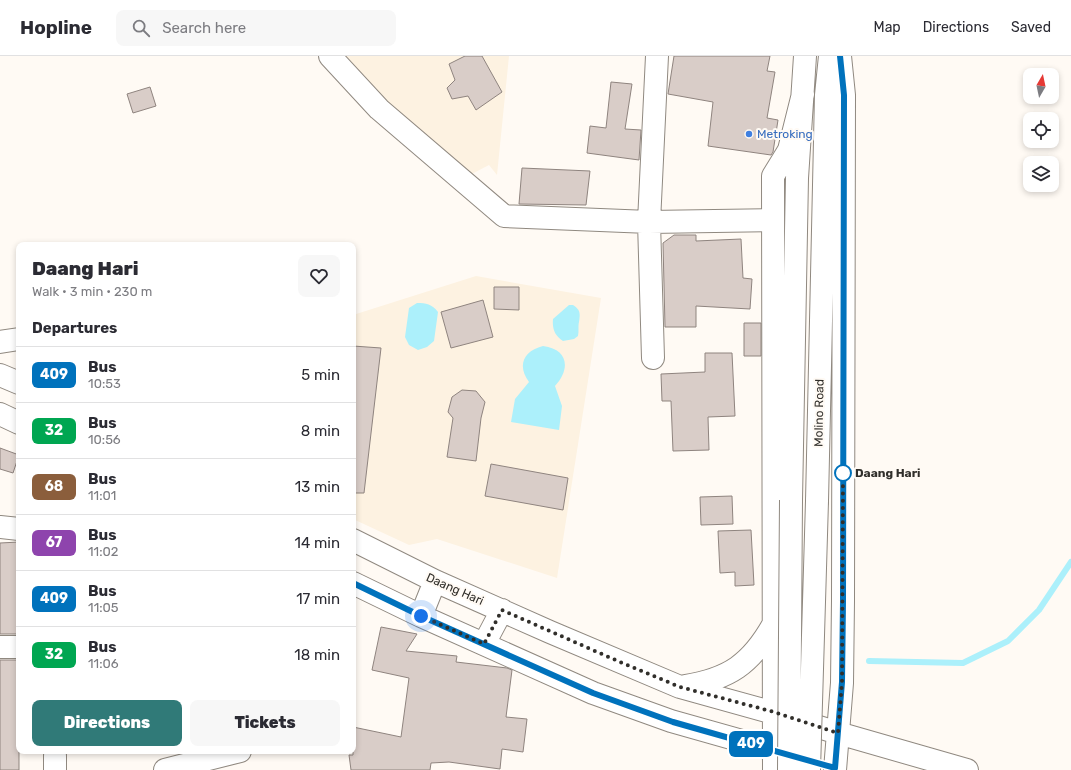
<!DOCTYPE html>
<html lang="en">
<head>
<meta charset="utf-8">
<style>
	body { margin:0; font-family:Rubik,sans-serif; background:#f7f7f7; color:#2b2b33; height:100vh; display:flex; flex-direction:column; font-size:15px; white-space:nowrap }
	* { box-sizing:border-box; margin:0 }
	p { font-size:13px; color:#7c7c81 }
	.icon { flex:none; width:22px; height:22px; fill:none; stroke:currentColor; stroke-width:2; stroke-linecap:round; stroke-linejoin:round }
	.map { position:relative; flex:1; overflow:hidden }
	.side { position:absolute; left:16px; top:186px; width:340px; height:512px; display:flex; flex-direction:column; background:#fff; border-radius:8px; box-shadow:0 2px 6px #0003 }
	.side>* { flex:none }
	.badge { padding:0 8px; border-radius:6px; font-size:14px; line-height:26px }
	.needle { width:26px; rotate:9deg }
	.controls { position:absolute; left:1023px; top:12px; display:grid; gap:8px }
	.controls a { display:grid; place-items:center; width:36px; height:36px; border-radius:8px; background:#fff; box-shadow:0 2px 6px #0003; font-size:20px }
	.you { position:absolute; width:20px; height:20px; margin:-10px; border:3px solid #fff; border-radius:50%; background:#1a73e8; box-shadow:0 0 0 6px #1a73e833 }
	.map>.badge { position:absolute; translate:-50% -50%; box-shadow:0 0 0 2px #fff }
	h2 { padding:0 16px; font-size:15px; line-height:36px }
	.round { display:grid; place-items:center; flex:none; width:42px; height:42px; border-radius:8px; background:#f7f7f7 }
	.head { display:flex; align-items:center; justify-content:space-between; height:68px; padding:0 16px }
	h1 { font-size:19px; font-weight:800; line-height:30px }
	.button { display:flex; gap:8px; margin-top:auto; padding:8px 16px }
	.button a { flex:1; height:46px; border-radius:8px; background:#307a78; color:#fff; font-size:16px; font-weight:800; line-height:46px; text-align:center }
	.button a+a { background:#f7f7f7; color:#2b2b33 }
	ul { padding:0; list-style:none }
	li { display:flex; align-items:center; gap:12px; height:56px; padding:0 16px; border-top:1px solid #e1e1e2 }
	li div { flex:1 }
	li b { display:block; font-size:15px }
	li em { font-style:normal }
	li .badge { min-width:44px; font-weight:700; text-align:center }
	header { display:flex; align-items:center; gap:24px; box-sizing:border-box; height:56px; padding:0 20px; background:#fff; border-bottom:1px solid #e1e1e2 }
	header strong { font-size:19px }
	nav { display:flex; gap:22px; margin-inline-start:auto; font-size:14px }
	.search { width:280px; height:36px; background:#f7f7f7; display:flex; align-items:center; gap:10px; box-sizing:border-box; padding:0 14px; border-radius:8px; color:#7c7c81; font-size:15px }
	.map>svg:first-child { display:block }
	.built { fill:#fdf2e1 }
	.water { fill:#acf0fb }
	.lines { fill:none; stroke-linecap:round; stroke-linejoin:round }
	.stream { stroke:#acf0fb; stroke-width:6 }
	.building { fill:#d9cdc8; stroke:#8f847f }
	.minor-casing { stroke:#908980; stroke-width:24 }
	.major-casing { stroke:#908980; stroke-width:24 }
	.minor { stroke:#fff; stroke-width:22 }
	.major { stroke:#fff; stroke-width:22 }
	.major-bridge-casing { stroke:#908980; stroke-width:24; stroke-linecap:butt }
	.major-bridge { stroke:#fff; stroke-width:22 }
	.line-casing { stroke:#fff; stroke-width:9 }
	.line { stroke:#0072bc; stroke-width:6 }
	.walk { stroke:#312f2b; stroke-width:4; stroke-dasharray:0 7.2 }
	.shop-dot { fill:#3f7fe0; stroke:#fffaf4; stroke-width:1.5 }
	.stop-dot { fill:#fff; stroke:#0072bc; stroke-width:2 }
	.labels { text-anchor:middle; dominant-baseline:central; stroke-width:4; stroke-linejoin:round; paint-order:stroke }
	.shop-label { font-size:12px; fill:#366cbe; stroke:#fffaf4; text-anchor:start }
	.street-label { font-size:12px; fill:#312f2b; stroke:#fffaf4 }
	.stop-label { font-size:12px; font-weight:bold; fill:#312f2b; stroke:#fffaf4; text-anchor:start }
</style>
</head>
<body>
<header>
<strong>Hopline</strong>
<div class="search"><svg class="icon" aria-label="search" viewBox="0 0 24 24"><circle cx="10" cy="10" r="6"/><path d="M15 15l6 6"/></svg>Search here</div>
<nav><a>Map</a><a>Directions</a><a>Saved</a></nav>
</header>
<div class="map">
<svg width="1071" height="714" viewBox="0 0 1071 714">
	<rect width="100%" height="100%" fill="#fffaf4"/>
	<path class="built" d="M343,0H509L497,119L489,109L466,121L386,45Z
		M476,220L601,242L557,522L437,483L409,489L353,463V259Z"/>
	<path class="water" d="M417,247C426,247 432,248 438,256L434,285L427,291L418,294L409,289L405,281L409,252Z
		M569,249H573C581,254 580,258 579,266C578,270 579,275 578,280L574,283L563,285C555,280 552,273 553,263Z
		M543,290C568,293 571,313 555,330L562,350L559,374L511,366L515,343L529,326C517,310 523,295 543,290Z"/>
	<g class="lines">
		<path class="stream" d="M869,605L963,607L1008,585L1039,554L1071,506"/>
	</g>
	<path class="building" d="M465,0H482L502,36L476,54L468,40L452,43L447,32L455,24L449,8Z
		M674,0H770L767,15L775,16L767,62L778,64L773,96L771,99L708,90L713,46L668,38Z
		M611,26L632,28L625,73L641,74L639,104L587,97L590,70L606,72Z
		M150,31L156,50L133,57L127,38Z
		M522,112L590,115L586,149L519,148Z
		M674,179H696V185L741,183L743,222L752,223L750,253L696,250V271H665L663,187Z
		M494,231H519V254L494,253Z
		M483,244L493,281L451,292L441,256Z
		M744,267H761V300H744Z
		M353,290L381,292L364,437H353Z
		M705,297H732L735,360L708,361L709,394L673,395L671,345H662L661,318L705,316Z
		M462,334L476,335L485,346L481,362L476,405L447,401L453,362L448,356L452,341Z
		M0,392L19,399L13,417L0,413Z
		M491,408L568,422L563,454L485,440Z
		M732,440L733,468L701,469L700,441Z
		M751,474L754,529L735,530V516L720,517L718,475Z
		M19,486V578H0V487Z
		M381,571L417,578L406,595L457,600L456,606L507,612L512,614L506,661L527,663L523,696L502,693L500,713L449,706L431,707L430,714H351L349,699H353V671L401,681L409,622L372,614Z
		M0,604H19V714H0Z"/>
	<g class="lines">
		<g class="minor-casing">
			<path id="minor" d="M330,0L379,53L504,160L649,166L772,164
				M0,286L19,283
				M653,302L649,166L657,0
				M0,471L19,473
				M0,591H19
				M55,700V714
				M165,714L240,695"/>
		</g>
		<g class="major-casing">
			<path id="major" d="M0,319L19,327
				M0,358L19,367
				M791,444L797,122L805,0
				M817,445L826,39L830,0
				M353,484L435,525L550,576L680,631L774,657L838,677L967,714
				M353,527L421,560L593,637L671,665L788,698
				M421,560L435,525
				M484,588L502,554
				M685,630C729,623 751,608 773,569
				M774,714L773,120L789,94L803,38
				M835,714L842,627L843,545L844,39L840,0"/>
		</g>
		<use href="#minor" class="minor"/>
		<use href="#major" class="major"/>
		<g class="major-bridge-casing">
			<path id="major-bridge" d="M789,714L791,444
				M809,714L817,445"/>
		</g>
		<use href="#major-bridge" class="major-bridge"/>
	</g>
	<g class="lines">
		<g class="line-casing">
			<path id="line" d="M353,527L421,560L593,637L673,666L835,712L842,626L843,545L844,39L840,0"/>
		</g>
		<use href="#line" class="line"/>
		<path class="walk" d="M421,560L484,588L502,554L620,606L680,631L774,656L838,677L842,626L843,417"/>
	</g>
	<circle class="shop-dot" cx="749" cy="78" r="4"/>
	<circle class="stop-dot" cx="843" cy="417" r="8"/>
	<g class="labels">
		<g class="shop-label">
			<text x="757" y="78">Metroking</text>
		</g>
		<g class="street-label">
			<text transform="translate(819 357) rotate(-89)">Molino Road</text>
			<text transform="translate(455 533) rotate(24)">Daang Hari</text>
		</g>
		<g class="stop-label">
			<text x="855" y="417">Daang Hari</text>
		</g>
	</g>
</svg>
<div class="controls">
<a><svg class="needle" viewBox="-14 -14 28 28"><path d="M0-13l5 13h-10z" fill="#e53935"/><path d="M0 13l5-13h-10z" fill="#7c7c81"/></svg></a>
<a><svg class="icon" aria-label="locate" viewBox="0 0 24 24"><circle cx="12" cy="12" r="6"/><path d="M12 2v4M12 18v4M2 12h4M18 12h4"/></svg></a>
<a><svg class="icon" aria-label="layers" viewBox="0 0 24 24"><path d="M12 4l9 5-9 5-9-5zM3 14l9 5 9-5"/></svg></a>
</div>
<div class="you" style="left:421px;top:560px"></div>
<b class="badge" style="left:751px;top:688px;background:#0072bc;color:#fff">409</b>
<section class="side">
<div class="head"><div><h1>Daang Hari</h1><p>Walk · 3 min · 230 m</p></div><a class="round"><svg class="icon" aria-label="heart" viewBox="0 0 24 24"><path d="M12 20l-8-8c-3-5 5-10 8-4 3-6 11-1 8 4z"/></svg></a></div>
<h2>Departures</h2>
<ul>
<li><span class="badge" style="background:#0072bc;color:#fff">409</span><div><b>Bus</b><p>10:53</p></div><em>5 min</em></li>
<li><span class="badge" style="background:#00a651;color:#fff">32</span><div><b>Bus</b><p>10:56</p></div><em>8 min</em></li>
<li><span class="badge" style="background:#8b5e3c;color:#fff">68</span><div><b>Bus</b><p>11:01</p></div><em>13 min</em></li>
<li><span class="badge" style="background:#8e44ad;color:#fff">67</span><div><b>Bus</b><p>11:02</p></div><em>14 min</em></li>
<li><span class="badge" style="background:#0072bc;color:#fff">409</span><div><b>Bus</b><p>11:05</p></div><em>17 min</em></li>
<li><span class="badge" style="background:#00a651;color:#fff">32</span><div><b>Bus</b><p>11:06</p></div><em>18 min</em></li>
</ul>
<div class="button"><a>Directions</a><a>Tickets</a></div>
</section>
</div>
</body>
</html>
